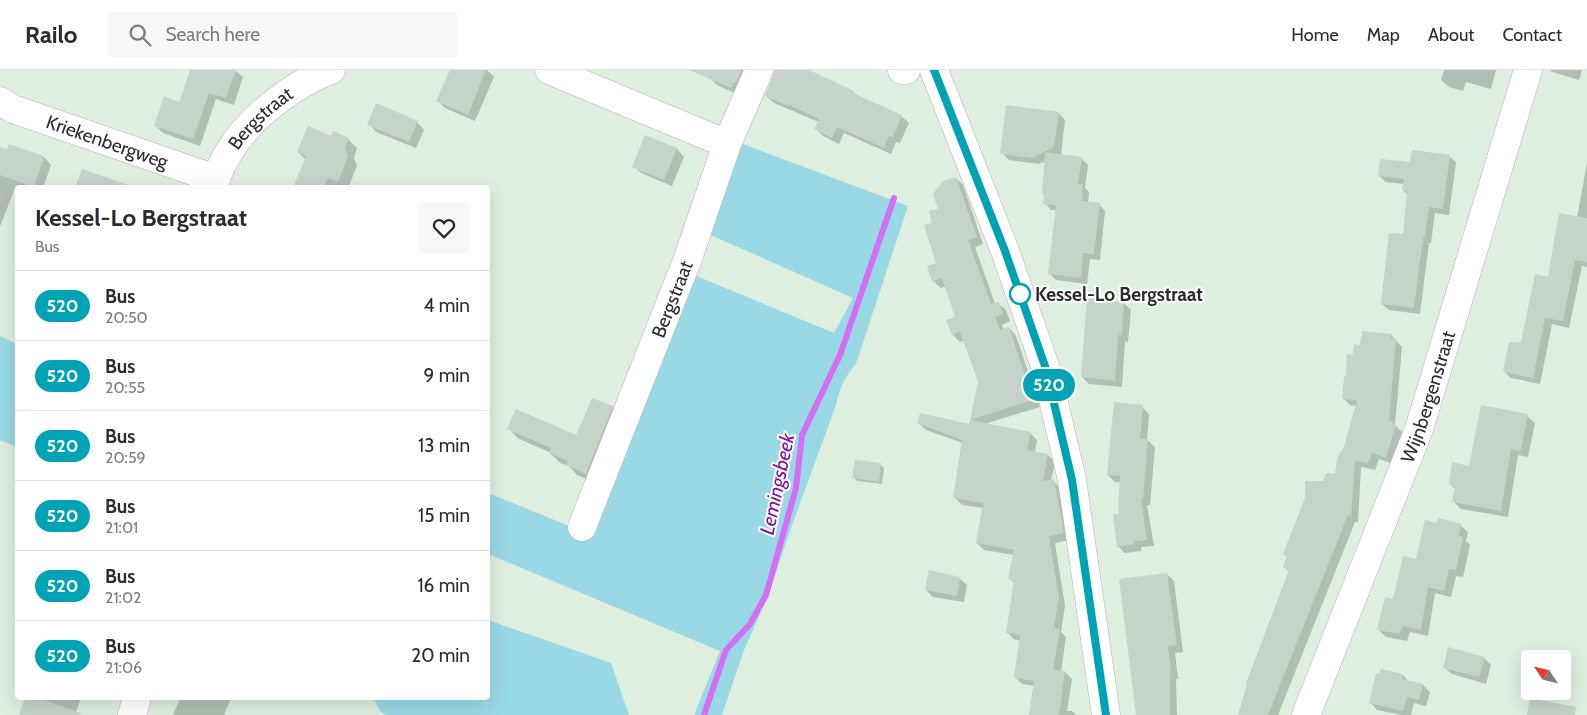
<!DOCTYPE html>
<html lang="en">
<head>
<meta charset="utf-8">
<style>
	body { margin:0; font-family:Cabin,sans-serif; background:#f7f7f7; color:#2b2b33; height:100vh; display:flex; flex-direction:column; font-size:19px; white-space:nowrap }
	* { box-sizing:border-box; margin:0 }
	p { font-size:16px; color:#7c7c81 }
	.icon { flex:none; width:28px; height:28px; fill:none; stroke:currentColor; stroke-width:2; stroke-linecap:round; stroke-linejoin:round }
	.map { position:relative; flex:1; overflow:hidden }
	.details { position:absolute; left:15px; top:115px; width:475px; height:515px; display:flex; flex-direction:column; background:#fff; border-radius:5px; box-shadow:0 5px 20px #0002 }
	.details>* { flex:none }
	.badge { padding:0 10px; border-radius:16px; font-size:18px; line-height:32px }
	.needle { width:32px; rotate:305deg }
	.tools { position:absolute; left:1521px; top:580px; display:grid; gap:10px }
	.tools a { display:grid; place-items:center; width:50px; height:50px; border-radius:5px; background:#fff; box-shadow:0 5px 20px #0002; font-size:25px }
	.map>.badge { position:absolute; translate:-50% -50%; box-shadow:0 0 0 2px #fff }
	.round { display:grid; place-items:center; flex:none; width:52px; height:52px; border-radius:5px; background:#f7f7f7 }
	.headline { display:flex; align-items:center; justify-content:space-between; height:85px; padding:0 20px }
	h1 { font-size:24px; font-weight:800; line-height:38px }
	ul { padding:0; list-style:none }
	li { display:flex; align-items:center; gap:15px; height:70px; padding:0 20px; border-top:1px solid #e1e1e2 }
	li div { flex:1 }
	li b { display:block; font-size:19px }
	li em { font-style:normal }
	li .badge { min-width:55px; font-weight:700; text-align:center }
	header { display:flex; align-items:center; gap:30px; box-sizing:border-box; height:70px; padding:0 25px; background:#fff; border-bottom:1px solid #e1e1e2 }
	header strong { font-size:24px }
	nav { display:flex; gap:28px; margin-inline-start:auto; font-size:18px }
	.search { width:350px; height:45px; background:#f7f7f7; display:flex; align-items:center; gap:12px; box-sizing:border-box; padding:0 18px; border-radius:5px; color:#7c7c81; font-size:19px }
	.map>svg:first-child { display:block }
	.green { fill:#99d9e5 }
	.shadow { fill:#0003 }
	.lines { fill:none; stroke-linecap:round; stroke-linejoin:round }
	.stream { stroke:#d46ef2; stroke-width:6 }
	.building { fill:#c6d3c8 }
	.minor-casing { stroke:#bcaeb8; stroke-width:29 }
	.minor { stroke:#fff; stroke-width:28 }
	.line-casing { stroke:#fff; stroke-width:11 }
	.line { stroke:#00a3b4; stroke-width:8 }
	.stop-dot { fill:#fff; stroke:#00a3b4; stroke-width:2.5 }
	.labels { text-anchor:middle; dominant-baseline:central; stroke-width:4; stroke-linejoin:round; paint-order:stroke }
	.street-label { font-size:19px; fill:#2c2c2c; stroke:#fff }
	.stop-label { font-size:19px; font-weight:bold; fill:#2c2c2c; stroke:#fff; text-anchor:start }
	.water-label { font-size:20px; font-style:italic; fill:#8a0aa2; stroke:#fff }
</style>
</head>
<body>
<header>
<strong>Railo</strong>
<div class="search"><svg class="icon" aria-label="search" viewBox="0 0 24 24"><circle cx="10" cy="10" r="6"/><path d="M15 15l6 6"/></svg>Search here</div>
<nav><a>Home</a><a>Map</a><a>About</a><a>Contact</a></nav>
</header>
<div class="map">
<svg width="1587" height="645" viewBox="0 0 1587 645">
	<rect width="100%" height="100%" fill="#deeedf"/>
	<path class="green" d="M735,71L908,136L856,294C845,306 839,319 836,335L791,458L768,526L744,580L722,645H694L720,581L488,484V423L594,466L689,203L834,263L853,228L704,162Z
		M0,266L17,274V377L0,370Z
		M488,550L611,593L629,645H387L381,642L373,628H488Z"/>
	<path class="shadow" d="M192,0H235L243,7L234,35L216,29L200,76L163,63L156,56L180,33Z
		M451,0H487L494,7L475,51L445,38L438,31Z
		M713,0H749L739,25L717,15L710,8Z
		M775,0H806L853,22L859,27L901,46L909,53L900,73L896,72L891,84L844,63L839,74L823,66L816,59L819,52L774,33L766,26L775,6Z
		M1444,0H1496L1491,19L1466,12L1463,21L1449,17L1441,10Z
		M1550,0H1582L1579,10L1552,2Z
		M1058,43L1065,50L1061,85L1081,88L1088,95L1085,118L1089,122L1088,133L1099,134L1105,141L1100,190L1090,189L1087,214L1056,210L1049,203L1057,140H1051L1045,133V126L1043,124L1046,91L1039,94L1009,90L1002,83Z
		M417,52L424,60L416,78L376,62L369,54Z
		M331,67L348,69L357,78L354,88L357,96L348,118L338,116L337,118H295L306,90L298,82Z
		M646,67L677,79L684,87L672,116L641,103L634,96Z
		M9,76L44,87L51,95L43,118H24L16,115L0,157V78L8,81Z
		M1449,86L1456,92L1449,145L1435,143L1431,173H1429L1420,244L1389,240L1382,234L1404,166L1408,125L1403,120L1404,114L1386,112L1379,106L1411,94Z
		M1587,93V197L1582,196L1569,258L1552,254L1540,314L1511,308L1504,301L1522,273L1549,208L1577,148Z
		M956,108L963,115L983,174L975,177L995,234L998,233L1006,240L1010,251L1002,255L1004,260L1009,258L1016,266L1040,337L984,354L1030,363L1037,370L1035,382L1048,385L1055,392L1051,411H1053L1060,418L1070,470L1055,473L1065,536L1061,562L1066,567L1061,602H1065L1072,609L1067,641H1072L1076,645H1030L1034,616L1022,614L1015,607L1021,571L1014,569L1007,562L1015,514L1010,508L1014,485L984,480L977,473L983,438L962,435L955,428L963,373L926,360L919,353L970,355L974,352L971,349L979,312L964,270L960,272L953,265L948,251L957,247L946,216L941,218L933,211L938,194L934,154L939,139Z
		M1124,233L1131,240L1128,272L1125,271L1122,317L1089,314L1082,307Z
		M1391,265L1402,277L1395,355L1402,362L1393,394L1379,389L1375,400L1361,397L1358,452H1355L1278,645H1239L1290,502L1284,497L1288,488L1284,484L1324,412L1336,405L1345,377L1357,336L1350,335L1343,328L1347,308L1355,286L1361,276Z
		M612,337L622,347L596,413L577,405L569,396L560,393L549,382L519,369L509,359L577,366Z
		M1142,337L1149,344L1147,370L1155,377L1150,435H1147L1154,476L1141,477V481L1125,483L1118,476L1121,412H1115L1108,405Z
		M1527,346L1535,353L1528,387L1518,385L1508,447L1461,439L1454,432L1456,420L1450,414Z
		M880,395L884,398L882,414L857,411L854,408Z
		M1438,454L1460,455L1468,462L1466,471L1470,475L1463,507L1456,506L1451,527L1435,523L1428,566L1410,562L1407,571L1386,567L1379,560L1394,530Z
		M1167,504L1174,511L1183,582L1175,583L1178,609H1176L1177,645H1137Z
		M959,508L967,515L964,532L933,527L926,520Z
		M1484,588L1491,595L1486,614L1452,604L1444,597Z
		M1403,605L1409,612L1423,615L1430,622L1426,636L1414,633L1411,645H1401L1377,640L1370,632Z
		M26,628H81L75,645H20Z
		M180,628H231L224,645H173Z"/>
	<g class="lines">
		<path class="stream" d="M704,645L726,580L750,554L766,525L796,418L802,365L840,285L894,128"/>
	</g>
	<path class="building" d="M190,0H236L226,28L209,23L193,69L154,56L164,26L179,32Z
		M450,0H486L468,45L436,31Z
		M689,0H742L736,13L734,12L731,18Z
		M774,0H809L854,21L853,23L902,45L893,67L889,66L884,78L837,57L832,68L814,59L819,49L789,35L788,36L765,26L773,6Z
		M376,33L418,51L409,72L367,55Z
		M1006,35L1059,42L1054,77L1032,88L1000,84Z
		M308,56L331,66L333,61L349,68L345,78L348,86L338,112L328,108L324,118H293L306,86L297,82Z
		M645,65L677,78L664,110L632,97Z
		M9,74L44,86L34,117L0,105V77L7,79Z
		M1412,80L1450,85L1443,139L1429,137L1425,167H1423L1414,238L1381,234L1389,163L1403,164L1407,121L1402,120L1404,109L1378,106L1380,89L1410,92Z
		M1045,82L1082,87L1078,114H1083L1082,131L1100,133L1094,184L1083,183L1081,208L1048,204L1056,135L1043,134L1044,124H1042Z
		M82,99L128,115V118H75Z
		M956,107L977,167L968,170L991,234L999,232L1003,244L995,247L1000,260L1009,257L1033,330L970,350L978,312L960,262L952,265L946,250L955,247L942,208L932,212L927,196L936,193L924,155L932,153L929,141L938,139L933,124L943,111Z
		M1559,143L1587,148V192L1575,190L1563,251L1545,248L1533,308L1503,302L1509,272H1521L1535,204L1548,207Z
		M1087,228L1124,232L1122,265H1118L1115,311L1081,307Z
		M1362,261L1392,264L1391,269H1396L1389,351H1393L1392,353L1396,354L1386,388L1372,383L1368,393L1355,391L1351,446L1348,445L1268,645H1238L1247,614L1246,613L1289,500L1283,497L1287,486L1283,484L1304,430H1305V411H1323L1326,403L1335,404L1337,388L1344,377L1357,330L1342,329L1344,306H1346L1347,284L1353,285L1354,274L1360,275Z
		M592,328L613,336L586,404L566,395L568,391L549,383L551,378L507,359L516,339L576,365Z
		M1114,332L1143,335L1140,369H1148L1143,429H1141L1147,470L1134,471V474L1117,477L1113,444H1118L1120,406L1107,405Z
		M1481,335L1528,344L1521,381L1511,379L1501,441L1452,432L1455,417L1449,414L1452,392L1469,396Z
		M920,343L969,354L970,350L1031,362L1027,380L1048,384L1043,411L1054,409L1064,463L1049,466L1059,528L1054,558L1060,559L1053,600L1065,601L1059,645H1029L1034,611L1014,608L1020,565L1006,563L1014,510L1008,509L1014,480L976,473L983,433L953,428L962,370L917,353Z
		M855,390L881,393L879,412L852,408Z
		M1438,448L1461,454L1459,466L1463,467L1456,500L1449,499L1444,521L1428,517L1421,560L1403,556L1399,564L1377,560L1385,527L1393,529L1403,486L1416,489L1425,450L1437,453Z
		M929,500L960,507L957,526L925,520Z
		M1167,503L1177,575L1168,576L1171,602L1170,603V645H1136L1119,509Z
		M1448,577L1485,587L1479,607L1443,598Z
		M1381,599L1403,604L1402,609L1423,614L1419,630L1407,627L1403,641L1369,633L1376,603L1380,604Z
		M25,628H38L81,643L80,645H19Z
		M1530,628L1576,637L1575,645H1527Z"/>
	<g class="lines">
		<g class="minor-casing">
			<g id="minor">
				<path d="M549,0L727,74"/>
				<path d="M902,0H906"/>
				<path d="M934,0L1005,181L1046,299L1072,410L1106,645"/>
				<path id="s1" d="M0,31L13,39L216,109"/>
				<path id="s2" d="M213,118C217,106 222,92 229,82C249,48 295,13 331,0"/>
				<path id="s3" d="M582,457L688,188L727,74L759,0"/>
				<path d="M132,645L137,628"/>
				<path id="s4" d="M1306,645L1419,359L1528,0"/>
			</g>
		</g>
		<use href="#minor" class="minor"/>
	</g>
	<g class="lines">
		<g class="line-casing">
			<path id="line" d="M934,0L1005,181L1046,299L1072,410L1106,645"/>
		</g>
		<use href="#line" class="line"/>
	</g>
	<circle class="stop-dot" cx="1020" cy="224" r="10"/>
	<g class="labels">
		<g class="street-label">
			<text stroke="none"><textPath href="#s2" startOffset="86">Bergstraat</textPath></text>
			<text stroke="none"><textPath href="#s1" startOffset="115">Kriekenbergweg</textPath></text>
			<text stroke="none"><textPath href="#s3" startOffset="245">Bergstraat</textPath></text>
			<text stroke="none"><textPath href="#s4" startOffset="341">Wijnbergenstraat</textPath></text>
		</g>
		<g class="stop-label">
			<text x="1035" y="224">Kessel-Lo Bergstraat</text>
		</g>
		<g class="water-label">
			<text transform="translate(777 414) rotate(-78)">Lemingsbeek</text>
		</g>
	</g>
</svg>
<div class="tools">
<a><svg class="needle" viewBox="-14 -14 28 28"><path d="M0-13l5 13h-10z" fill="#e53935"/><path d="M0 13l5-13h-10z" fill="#7c7c81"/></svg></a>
</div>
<b class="badge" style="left:1049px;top:315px;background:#00a3b4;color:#fff">520</b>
<section class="details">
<div class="headline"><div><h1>Kessel-Lo Bergstraat</h1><p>Bus</p></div><a class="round"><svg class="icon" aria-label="heart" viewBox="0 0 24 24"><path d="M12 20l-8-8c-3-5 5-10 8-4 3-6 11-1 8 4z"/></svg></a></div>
<ul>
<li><span class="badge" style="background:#00a3b4;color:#fff">520</span><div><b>Bus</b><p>20:50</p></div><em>4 min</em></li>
<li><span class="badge" style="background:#00a3b4;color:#fff">520</span><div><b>Bus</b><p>20:55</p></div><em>9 min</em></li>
<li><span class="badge" style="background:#00a3b4;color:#fff">520</span><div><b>Bus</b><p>20:59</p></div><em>13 min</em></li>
<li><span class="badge" style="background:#00a3b4;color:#fff">520</span><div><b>Bus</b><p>21:01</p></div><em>15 min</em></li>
<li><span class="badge" style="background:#00a3b4;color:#fff">520</span><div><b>Bus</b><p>21:02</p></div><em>16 min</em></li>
<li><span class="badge" style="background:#00a3b4;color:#fff">520</span><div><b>Bus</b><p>21:06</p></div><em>20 min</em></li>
</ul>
</section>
</div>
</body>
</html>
